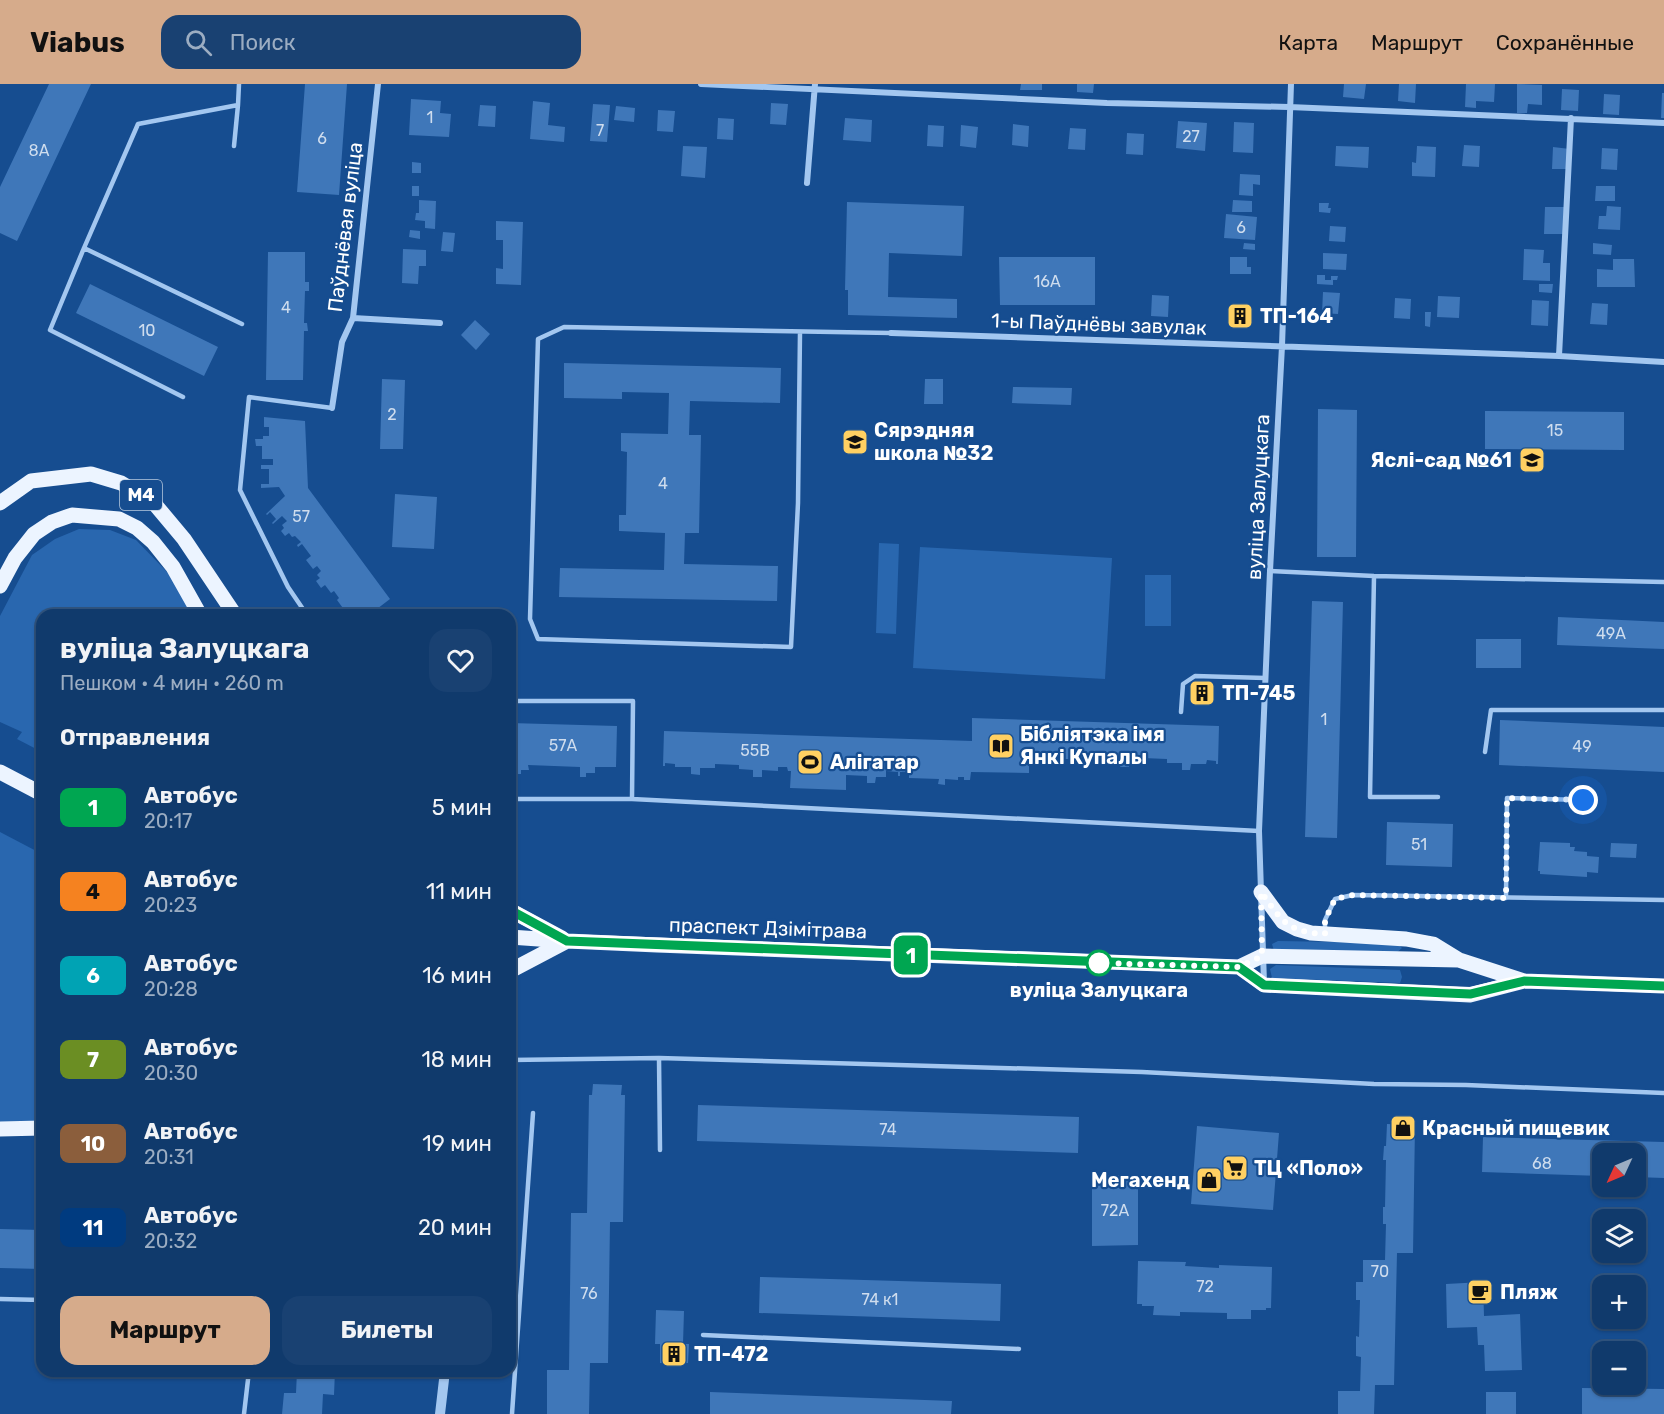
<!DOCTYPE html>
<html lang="ru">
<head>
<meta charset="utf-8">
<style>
	body { margin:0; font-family:Rubik,sans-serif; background:#194172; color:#f1f3f6; height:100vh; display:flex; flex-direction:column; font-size:22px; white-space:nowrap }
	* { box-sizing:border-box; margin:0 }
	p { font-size:20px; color:#9cadc2 }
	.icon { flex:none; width:33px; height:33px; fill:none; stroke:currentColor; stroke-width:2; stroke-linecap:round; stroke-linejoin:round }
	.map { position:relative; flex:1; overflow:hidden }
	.side { position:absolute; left:36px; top:525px; width:480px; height:768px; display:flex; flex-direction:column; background:#103a6c; border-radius:18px; box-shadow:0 2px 4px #0004,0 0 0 2px #30547f }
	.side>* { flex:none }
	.badge { padding:0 12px; border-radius:9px; font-size:21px; line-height:39px }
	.needle { width:39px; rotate:226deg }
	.tools { position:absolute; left:1592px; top:1059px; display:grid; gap:12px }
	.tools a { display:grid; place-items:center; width:54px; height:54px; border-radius:12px; background:#103a6c; box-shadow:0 2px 4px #0004,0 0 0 2px #30547f; font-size:30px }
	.you { position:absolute; width:30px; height:30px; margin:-15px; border:4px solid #fff; border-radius:50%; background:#1a73e8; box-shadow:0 0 0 9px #1a73e833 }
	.map>.badge { position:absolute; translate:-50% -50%; box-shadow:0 0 0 3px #fff }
	h2 { padding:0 24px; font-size:22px; line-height:54px }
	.round { display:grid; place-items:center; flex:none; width:63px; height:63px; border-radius:18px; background:#194172 }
	.overview { display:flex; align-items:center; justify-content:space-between; height:102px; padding:0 24px }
	h1 { font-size:28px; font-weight:700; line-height:45px }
	.cta { display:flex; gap:12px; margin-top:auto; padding:12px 24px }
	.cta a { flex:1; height:69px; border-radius:18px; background:#d6ab8b; color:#111; font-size:24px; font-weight:700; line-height:69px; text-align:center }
	.cta a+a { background:#194172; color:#f1f3f6 }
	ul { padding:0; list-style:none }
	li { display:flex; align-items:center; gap:18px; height:84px; padding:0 24px }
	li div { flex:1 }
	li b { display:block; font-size:22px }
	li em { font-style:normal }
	li .badge { min-width:66px; font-weight:700; text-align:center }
	header { display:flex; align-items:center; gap:36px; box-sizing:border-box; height:84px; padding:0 30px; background:#d6ab8b; color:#111 }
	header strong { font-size:28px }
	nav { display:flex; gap:33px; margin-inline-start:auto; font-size:21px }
	.search { width:420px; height:54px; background:#194172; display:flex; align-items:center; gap:15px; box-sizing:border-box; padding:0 21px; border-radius:18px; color:#9cadc2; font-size:22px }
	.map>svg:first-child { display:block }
	.green { fill:#2967af }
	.building { fill:#3f77b9 }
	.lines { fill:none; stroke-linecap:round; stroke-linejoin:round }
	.service { stroke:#a3c7f0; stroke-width:4.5 }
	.minor { stroke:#a3c7f0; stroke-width:6 }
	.tertiary { stroke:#a3c7f0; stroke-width:10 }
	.primary { stroke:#ecf4ff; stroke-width:15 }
	.line-casing { stroke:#fff; stroke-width:14 }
	.line { stroke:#00a651; stroke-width:9 }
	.walk { stroke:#fff; stroke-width:6; stroke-dasharray:0 10.8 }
	.stop-dot { fill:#fff; stroke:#00a651; stroke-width:3 }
	.labels { text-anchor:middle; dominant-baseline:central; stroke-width:4.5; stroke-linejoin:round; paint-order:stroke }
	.number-label { font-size:16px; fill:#cfddee }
	.shield { fill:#164d90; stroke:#b9cade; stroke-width:1.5 }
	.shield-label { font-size:18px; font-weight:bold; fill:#fff }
	.street-label { font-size:20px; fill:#fff; stroke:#164d90 }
	.poi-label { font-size:20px; font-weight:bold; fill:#fff; stroke:#164d90; text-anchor:start }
	.stop-label { font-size:20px; font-weight:bold; fill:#fff; stroke:#164d90 }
</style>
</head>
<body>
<header>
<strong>Viabus</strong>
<div class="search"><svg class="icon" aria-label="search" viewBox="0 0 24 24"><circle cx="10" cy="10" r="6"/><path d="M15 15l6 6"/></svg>Поиск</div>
<nav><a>Карта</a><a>Маршрут</a><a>Сохранённые</a></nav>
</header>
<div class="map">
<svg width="1664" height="1330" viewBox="0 0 1664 1330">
	<rect width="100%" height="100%" fill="#164d90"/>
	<path class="green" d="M79,445L110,446L136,456L171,492L193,531H42V668L17,655L22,648L0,638V532L32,471L55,455Z
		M879,459L899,460L896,550L876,549Z
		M920,463L1112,474L1105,595L913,584Z
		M1145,491H1171V542H1145Z
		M0,748L42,770V1037L0,1039Z
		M1278,857L1397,859L1402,864L1395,870L1274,867L1272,860Z
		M1276,881L1400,886L1402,893L1400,899L1272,894L1270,885Z"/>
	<path class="building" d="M49,0H91L17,157L0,149V103Z
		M305,0H347L339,111L297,108Z
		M1021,0H1042V6H1020Z
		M1077,0H1094L1093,9L1077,8Z
		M1344,0H1366L1364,15L1343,13Z
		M1399,0H1416L1415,19L1398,17Z
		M1466,0H1495L1494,18L1476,17V24L1465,23Z
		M1517,0L1542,1V21L1528,20L1527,29H1517Z
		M1562,5L1579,6L1578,27L1561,26Z
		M1662,9H1664V34H1661Z
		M1604,10L1620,11L1619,31L1603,30Z
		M411,15L441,17L440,29L451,30L449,53L409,51Z
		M533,17L550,19L548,41L565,43L564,58L530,55Z
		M771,19L788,20L786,41L770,40Z
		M593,20L610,21L607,58L590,57Z
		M480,21L496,22L495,43L478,42Z
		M616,22L635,24L634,38L614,36Z
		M658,26L675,27L673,48L657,47Z
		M718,34L734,35L733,56L717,55Z
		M845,34L872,36L871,58L843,56Z
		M1178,37L1207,39L1205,67L1176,64Z
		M1234,38L1254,39L1253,69L1233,68Z
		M1013,40L1029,42L1028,63L1012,61Z
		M928,41L944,42L943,63L927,62Z
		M961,41L978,43L976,64L960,62Z
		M1070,44L1086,45L1085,66L1068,65Z
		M1127,49L1144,50L1143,71L1126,70Z
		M1464,61L1480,62L1479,83L1462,82Z
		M683,62L707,63L705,94L681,92Z
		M1336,62L1369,63L1368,84L1335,82Z
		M1417,62L1436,63L1435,93L1412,92V78L1416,79Z
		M1553,63L1570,65L1569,85H1552Z
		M1602,64L1618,65L1617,86L1601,85Z
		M412,78L421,79V89H412Z
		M1240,90L1260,91V101L1253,100V112L1239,111Z
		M412,102H419V112H412Z
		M1596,102H1615V117H1595Z
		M419,116L436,117L435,145L425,144V137L415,136L416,129H419Z
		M1233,116L1252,117V128H1232Z
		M847,118L964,122L962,172L889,169L888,213L957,215V234L848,231V206H845Z
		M1319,119H1329L1328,124H1331L1330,129L1319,128Z
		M1607,122L1621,123L1620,146L1598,145L1599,132H1606Z
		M1545,123H1565V150H1544Z
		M1226,130L1257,133L1255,156L1224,154Z
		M496,137L523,138L521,201L496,200V184L503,185V156H496Z
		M1330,142L1346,143L1345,158L1329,157Z
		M410,146L420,147V155L409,153Z
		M443,148L455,149L453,168L441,167Z
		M1244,159L1255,160V166L1243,165Z
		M1593,159L1612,161L1611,171L1593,170Z
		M403,165L426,166V182H419L418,200L402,199Z
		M1524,165L1544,166L1543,179H1550V197L1523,196Z
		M268,168H305V198H309V207H305L304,239H307L308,247H304L303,296H266Z
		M1323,169L1347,170L1346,186L1323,185Z
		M999,173H1095V221H1000Z
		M1230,173H1247V183H1251V190H1230Z
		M1613,175H1634L1635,203H1597V185L1613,186Z
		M1317,191H1325V196H1331V192H1338L1337,196H1333V201L1317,200Z
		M90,200L218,263L204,292L76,229Z
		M1539,200H1553L1552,209L1539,208Z
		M1323,208L1340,209L1338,230L1322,229Z
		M1152,211L1169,212L1168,233L1151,232Z
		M1438,212L1460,213L1459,234L1437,233Z
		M1395,214L1411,215L1410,235L1394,234Z
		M1532,216L1549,217L1548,242L1531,241Z
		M1592,219L1608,220L1607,241L1590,240Z
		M1232,226H1248L1247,239H1232Z
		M1425,228H1431L1430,243L1425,242Z
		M475,236L490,250L476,266L461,251Z
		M564,279L781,284L780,319L690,317L689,351H701L699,449H685L684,480L778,482L777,517L559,513L560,484L664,486L665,449L619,447V431H626L627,368L621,367V349L668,350L669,309L622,308V315L564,314Z
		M382,295L405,296L403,365H380Z
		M925,295H943V320H924Z
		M1013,303L1072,304L1071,321L1012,319Z
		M1318,325L1357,326L1356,473H1317Z
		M1485,327L1624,328V366L1485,365Z
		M264,333L305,337L308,404L390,515L369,531H348L337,516L339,514L334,507L331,509L325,501L321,504L316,497L320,494L317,491L321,487L317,482L313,485L306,476L311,472L302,460L298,463L297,461L301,458L295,452L292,453L289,449L285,452L281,447L284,444L282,441L287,437L282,432L273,440L272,439L276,435L270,428L267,431L266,430L285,412L279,403L261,404V400H269V385H261V381H273V375H262V362H256L255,355H263V352H269V343H264Z
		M395,410L437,413L434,465L392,463Z
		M1312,517L1343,518L1337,754L1305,753Z
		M1558,533L1664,538V565L1557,561Z
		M1476,555H1521V584H1476Z
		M1192,601H1212V618L1192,617Z
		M972,634L1219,642L1218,680H1216V677L1207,676L1206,680H1191L1190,686H1182V679H1167V675L1143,674V677H1129V683H1120L1121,677L1107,676V673L1082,672V675H1065L1064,681H1056V674H1042V670H1033V673H1029V689L971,688L970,696H964V693H958V696L945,695V701L938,700L939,695L909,694V688H900V692H898V688L886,687V693H876L875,699H867V692L846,691V706L790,704L791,687H788L787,683H778V687L762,686V693H753V686L739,685V681L715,680V684H700V691L691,690V683H675V680L665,679V682H663L664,647L972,657Z
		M1500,636L1664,643V688L1499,681Z
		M510,639L617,642L616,683H595V689H586V693H580V683L528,681L529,686H521V690H515V681H510Z
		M1387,738L1453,740L1452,783L1386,781Z
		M1540,758L1570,759V763H1575L1574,767L1587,768V772L1599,773L1598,789L1587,788V793L1540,790V787H1538Z
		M1611,759L1637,760L1636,774L1610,773Z
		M593,1000L622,1001L621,1011H625L623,1138H610L608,1279H590L589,1330H547V1286H569L571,1129H587L589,1011H592Z
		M698,1021L1079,1033L1078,1069L697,1057Z
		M1387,1040L1415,1041L1413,1169H1397L1394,1301H1375L1374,1330H1338V1307H1360L1361,1273L1356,1272V1252L1359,1253L1360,1216H1356V1198H1363V1176H1385L1386,1140H1383V1123H1385L1386,1076H1383L1384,1062H1386Z
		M1197,1042L1279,1049L1273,1126L1191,1120Z
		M1483,1053L1664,1058V1094L1635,1093V1070H1602V1092L1482,1088Z
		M1092,1091H1138V1161L1092,1162Z
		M0,1145L42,1146V1185L0,1184Z
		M1138,1177L1186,1178L1185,1182L1219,1184V1181L1272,1183L1271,1224H1266V1226H1251V1235H1227V1229L1180,1228V1232L1153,1231L1154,1222H1142V1220H1137Z
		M760,1193L1001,1200L1000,1237L759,1229Z
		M1483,1198L1484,1232L1520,1230L1522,1286L1485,1287L1484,1261H1478L1477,1243L1447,1244L1446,1200Z
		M656,1226L684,1227L683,1260H689L688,1279H660V1260H655Z
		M297,1287H335L334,1311L323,1310L322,1330H282L284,1309H296Z
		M1582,1304L1664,1305V1330H1582Z
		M710,1308L952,1317L951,1330H710Z
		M1486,1308H1516V1330H1486Z"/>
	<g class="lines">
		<path class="service" d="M234,62L238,21
			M84,164L242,240
			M800,248L798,419L791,563L538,555L530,535L538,255L564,243L891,249
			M183,313L50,246L84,164L138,40L238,21L239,0
			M1270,487L1374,492L1664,498
			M1374,492L1370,713H1438
			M307,531L288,503L240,406L249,313L332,324
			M510,617H633L632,715L1259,747
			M1181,628L1183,600L1195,592L1265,594
			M1485,668L1491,626H1664
			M510,715H632
			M1506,814L1507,714L1583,716
			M1325,847V836L1335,815L1353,811L1664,816
			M659,974L660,1066
			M510,976L659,974L1142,988L1374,1000L1466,1001L1664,1009
			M0,1215L42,1216
			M703,1251L1019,1265
			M244,1330L249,1287
			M512,1330L533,1029"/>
		<path class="minor" d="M701,0L1107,19L1289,23L1664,39
			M807,99L815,0
			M353,234L440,239
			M891,249L1559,272L1664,278
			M1559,272L1571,34
			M332,324L342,258L353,234L378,0
			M1264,899L1259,747L1270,487L1282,262L1291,0"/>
		<path class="tertiary" d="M440,1330L445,1287"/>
		<path class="primary" d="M0,419L31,397L91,390L121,399L153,418L184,455L235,531
			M0,502L15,474L34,450L52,438L72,431L119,435L137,444L153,458L173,483L200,531
			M0,688L42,710
			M1261,808L1283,838L1297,845L1311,849L1406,855L1433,860L1459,876
			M510,826L562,854
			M510,853L567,857L657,861L1239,883L1264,901L1470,911L1524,897L1664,902
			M1239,883L1262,872L1459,876L1524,897
			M510,887L567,857
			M0,1045L42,1044"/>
	</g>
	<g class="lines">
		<g class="line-casing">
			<path id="line" d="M510,826L567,857L1239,883L1264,901L1470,910L1524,897L1664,902"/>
		</g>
		<use href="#line" class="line"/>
		<path class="walk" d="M1099,879H1098L1239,883L1262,872L1261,808C1282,837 1287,848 1325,850V836L1335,815L1353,811L1506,814L1507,714L1583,716"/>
	</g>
	<defs>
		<g id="building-square" transform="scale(1.35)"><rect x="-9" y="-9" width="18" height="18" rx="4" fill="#ffd062" stroke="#164d90"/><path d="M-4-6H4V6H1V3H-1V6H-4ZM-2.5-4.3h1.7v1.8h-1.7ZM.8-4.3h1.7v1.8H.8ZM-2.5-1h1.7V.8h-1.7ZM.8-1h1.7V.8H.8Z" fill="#111"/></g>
		<g id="school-square" transform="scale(1.35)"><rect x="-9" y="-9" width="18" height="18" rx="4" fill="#ffd062" stroke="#164d90"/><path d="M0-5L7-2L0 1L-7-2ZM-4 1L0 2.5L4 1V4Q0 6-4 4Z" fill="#111"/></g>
		<g id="library-square" transform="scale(1.35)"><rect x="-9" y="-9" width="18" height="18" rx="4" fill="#ffd062" stroke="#164d90"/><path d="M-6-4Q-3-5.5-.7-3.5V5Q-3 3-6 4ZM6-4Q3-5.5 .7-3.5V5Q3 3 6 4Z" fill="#111"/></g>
		<g id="stadium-square" transform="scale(1.35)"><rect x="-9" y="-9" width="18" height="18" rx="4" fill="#ffd062" stroke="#164d90"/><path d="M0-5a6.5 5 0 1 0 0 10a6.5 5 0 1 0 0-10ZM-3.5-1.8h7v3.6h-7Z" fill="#111"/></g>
		<g id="shop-square" transform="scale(1.35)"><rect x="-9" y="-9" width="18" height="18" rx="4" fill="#ffd062" stroke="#164d90"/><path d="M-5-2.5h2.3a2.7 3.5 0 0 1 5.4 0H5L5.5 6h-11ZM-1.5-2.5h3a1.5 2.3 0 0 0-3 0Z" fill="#111"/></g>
		<g id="supermarket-square" transform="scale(1.35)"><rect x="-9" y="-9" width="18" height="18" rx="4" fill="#ffd062" stroke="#164d90"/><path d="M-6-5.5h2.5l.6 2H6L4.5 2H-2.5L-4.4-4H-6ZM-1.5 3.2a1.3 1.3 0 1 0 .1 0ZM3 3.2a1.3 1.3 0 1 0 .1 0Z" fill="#111"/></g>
		<g id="cafe-square" transform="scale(1.35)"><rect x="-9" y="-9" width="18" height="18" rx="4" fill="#ffd062" stroke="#164d90"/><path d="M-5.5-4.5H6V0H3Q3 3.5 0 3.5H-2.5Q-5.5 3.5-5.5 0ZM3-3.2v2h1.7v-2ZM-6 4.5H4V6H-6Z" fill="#111"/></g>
	</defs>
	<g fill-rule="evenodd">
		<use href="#building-square" x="1240" y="232"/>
		<use href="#school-square" x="855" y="358"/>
		<use href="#school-square" x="1532" y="376"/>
		<use href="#building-square" x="1202" y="609"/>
		<use href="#library-square" x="1001" y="662"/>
		<use href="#stadium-square" x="810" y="678"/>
		<use href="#shop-square" x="1403" y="1044"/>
		<use href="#supermarket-square" x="1235" y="1084"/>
		<use href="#shop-square" x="1209" y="1096"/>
		<use href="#cafe-square" x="1480" y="1208"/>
		<use href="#building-square" x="674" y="1270"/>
	</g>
	<circle class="stop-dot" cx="1099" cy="879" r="12"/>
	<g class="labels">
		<g class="number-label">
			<text x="430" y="33">1</text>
			<text x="600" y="46">7</text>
			<text x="1191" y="52">27</text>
			<text x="322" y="54">6</text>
			<text x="39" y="66">8А</text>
			<text x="1241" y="143">6</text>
			<text x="1047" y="197">16А</text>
			<text x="286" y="223">4</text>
			<text x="147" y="246">10</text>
			<text x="392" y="330">2</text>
			<text x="1555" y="346">15</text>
			<text x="663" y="399">4</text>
			<text x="301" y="432">57</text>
			<text x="1611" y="549">49А</text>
			<text x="1324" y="635">1</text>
			<text x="563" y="661">57А</text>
			<text x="1582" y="662">49</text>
			<text x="755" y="666">55В</text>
			<text x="1419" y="760">51</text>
			<text x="888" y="1045">74</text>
			<text x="1542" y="1079">68</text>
			<text x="1115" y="1126">72А</text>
			<text x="1380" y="1187">70</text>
			<text x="1205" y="1202">72</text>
			<text x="589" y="1209">76</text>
			<text x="880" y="1215">74 к1</text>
		</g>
		<rect class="shield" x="120" y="396" width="42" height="30" rx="4.5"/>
		<g class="shield-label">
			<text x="141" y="411">М4</text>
		</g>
		<g class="street-label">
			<text transform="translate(345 143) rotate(-83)">Паўднёвая вуліца</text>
			<text transform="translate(1099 240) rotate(2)">1-ы Паўднёвы завулак</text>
			<text transform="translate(1258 413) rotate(-87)">вуліца Залуцкага</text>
			<text transform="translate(768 844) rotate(2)">праспект Дзімітрава</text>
		</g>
		<g class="poi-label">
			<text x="1260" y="232">ТП-164</text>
			<text x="874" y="346">Сярэдняя<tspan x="874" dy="23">школа №32</tspan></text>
			<text x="1512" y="376" text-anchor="end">Яслі-сад №61</text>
			<text x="1222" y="609">ТП-745</text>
			<text x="1020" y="650">Бібліятэка імя<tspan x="1020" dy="23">Янкі Купалы</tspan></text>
			<text x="830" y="678">Алігатар</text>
			<text x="1422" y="1044">Красный пищевик</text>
			<text x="1254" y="1084">ТЦ «Поло»</text>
			<text x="1190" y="1096" text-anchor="end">Мегахенд</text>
			<text x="1500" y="1208">Пляж</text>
			<text x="694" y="1270">ТП-472</text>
		</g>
		<g class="stop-label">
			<text x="1099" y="906">вуліца Залуцкага</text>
		</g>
	</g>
</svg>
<div class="tools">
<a><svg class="needle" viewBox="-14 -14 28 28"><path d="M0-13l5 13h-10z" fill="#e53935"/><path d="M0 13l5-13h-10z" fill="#9cadc2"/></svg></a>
<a><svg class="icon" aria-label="layers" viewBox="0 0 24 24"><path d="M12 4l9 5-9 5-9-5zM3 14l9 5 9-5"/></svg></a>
<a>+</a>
<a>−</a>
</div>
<div class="you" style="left:1583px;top:716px"></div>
<b class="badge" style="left:911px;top:871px;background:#00a651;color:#fff">1</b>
<section class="side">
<div class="overview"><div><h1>вуліца Залуцкага</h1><p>Пешком · 4 мин · 260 m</p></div><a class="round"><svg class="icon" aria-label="heart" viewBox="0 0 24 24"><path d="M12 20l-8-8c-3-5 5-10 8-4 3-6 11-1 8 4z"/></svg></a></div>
<h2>Отправления</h2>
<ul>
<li><span class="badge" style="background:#00a651;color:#fff">1</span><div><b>Автобус</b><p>20:17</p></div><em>5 мин</em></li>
<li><span class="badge" style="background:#f58220;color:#111">4</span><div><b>Автобус</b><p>20:23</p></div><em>11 мин</em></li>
<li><span class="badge" style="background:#00a3b4;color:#fff">6</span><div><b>Автобус</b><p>20:28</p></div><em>16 мин</em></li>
<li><span class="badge" style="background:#6b8e23;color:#fff">7</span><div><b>Автобус</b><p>20:30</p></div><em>18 мин</em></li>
<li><span class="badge" style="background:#8b5e3c;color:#fff">10</span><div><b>Автобус</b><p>20:31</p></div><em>19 мин</em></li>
<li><span class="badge" style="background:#003b80;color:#fff">11</span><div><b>Автобус</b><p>20:32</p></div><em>20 мин</em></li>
</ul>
<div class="cta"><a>Маршрут</a><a>Билеты</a></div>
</section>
</div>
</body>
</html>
